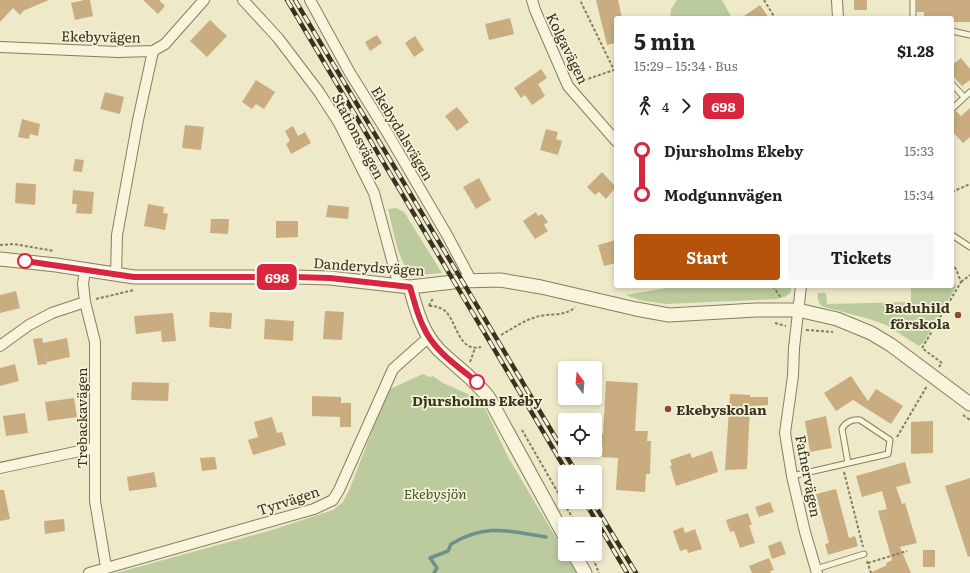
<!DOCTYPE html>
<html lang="en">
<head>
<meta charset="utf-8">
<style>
	body { margin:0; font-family:Literata,serif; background:#f6f6f6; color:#202124; height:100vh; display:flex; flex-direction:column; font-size:15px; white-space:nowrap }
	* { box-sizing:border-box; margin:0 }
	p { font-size:13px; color:#757577 }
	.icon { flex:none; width:22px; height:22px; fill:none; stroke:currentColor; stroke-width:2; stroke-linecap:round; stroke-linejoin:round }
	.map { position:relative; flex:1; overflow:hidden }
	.side { position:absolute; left:614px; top:16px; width:340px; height:272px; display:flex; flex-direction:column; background:#fff; border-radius:4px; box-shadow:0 2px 6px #0003 }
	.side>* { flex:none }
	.badge { padding:0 8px; border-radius:6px; font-size:14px; line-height:26px }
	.needle { width:26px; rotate:344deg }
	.controls { position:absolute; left:558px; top:361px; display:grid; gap:8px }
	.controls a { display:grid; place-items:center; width:44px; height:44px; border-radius:4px; background:#fff; box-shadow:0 2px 6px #0003; font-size:20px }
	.map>.badge { position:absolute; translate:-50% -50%; box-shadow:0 0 0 2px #fff }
	.legs { display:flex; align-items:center; gap:6px; height:44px; padding:0 20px; font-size:13px }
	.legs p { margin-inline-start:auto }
	.headline { display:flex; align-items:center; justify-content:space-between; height:68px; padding:0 20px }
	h1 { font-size:22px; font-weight:700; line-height:30px }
	.cta { display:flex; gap:8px; margin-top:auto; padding:8px 20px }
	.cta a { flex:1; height:46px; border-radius:4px; background:#b45309; color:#fff; font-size:16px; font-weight:700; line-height:46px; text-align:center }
	.cta a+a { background:#f6f6f6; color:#202124 }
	ul { padding:0 20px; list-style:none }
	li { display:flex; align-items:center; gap:14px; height:44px; font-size:15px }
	li i { display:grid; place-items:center; width:6px; height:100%; margin:0 5px; background:currentColor }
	li i::after { content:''; width:10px; height:10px; margin:-5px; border:3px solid; border-radius:50%; background:#fff }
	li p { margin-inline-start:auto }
	li:first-child i { background:linear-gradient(#0000 50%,currentColor 0) }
	li:last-child i { background:linear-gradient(currentColor 50%,#0000 0) }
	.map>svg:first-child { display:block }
	.green { fill:#bccb9d }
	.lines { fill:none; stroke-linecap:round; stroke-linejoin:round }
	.stream { stroke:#70908e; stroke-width:3.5 }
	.building { fill:#c9ad81 }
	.service-casing { stroke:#887d5e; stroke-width:7 }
	.minor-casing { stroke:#887d5e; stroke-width:12 }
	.tertiary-casing { stroke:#887d5e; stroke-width:15 }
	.path { stroke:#887d5e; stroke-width:2; stroke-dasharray:3 2; stroke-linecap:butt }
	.service { stroke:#f8f5dc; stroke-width:5 }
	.minor { stroke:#f8f5dc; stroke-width:10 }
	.tertiary { stroke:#f8f5dc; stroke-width:13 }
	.rail-casing { stroke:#3a3221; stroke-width:4.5 }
	.rail { stroke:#f4f2d8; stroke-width:3; stroke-dasharray:9; stroke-linecap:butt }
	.line-1-casing { stroke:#fff; stroke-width:9 }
	.line-1 { stroke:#d7263d; stroke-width:6 }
	.stop-1-dot { fill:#fff; stroke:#d7263d; stroke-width:2 }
	.poi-dot { fill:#954431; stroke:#f4f2d8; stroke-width:1.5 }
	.labels { text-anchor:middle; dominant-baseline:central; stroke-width:3.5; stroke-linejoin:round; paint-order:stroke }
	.street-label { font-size:14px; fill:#3a3221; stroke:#f4f2d8 }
	.poi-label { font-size:14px; font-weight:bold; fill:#3a3221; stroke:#f4f2d8; text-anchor:end }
	.stop-label { font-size:14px; font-weight:bold; fill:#3a3221; stroke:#f4f2d8 }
	.park-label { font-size:14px; font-style:italic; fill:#415529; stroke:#f4f2d8 }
</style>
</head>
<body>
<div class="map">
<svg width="970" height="573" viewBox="0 0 970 573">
	<rect width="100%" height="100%" fill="#ede9c9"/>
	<path class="green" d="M677,0H722L732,18H670L671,9Z
		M396,208L404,212L442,273C433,273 419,277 411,272C398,265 392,223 388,209Z
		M952,276L956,287L923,343L919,346L886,325L866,318L824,307C818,304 817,299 818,293H826L827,304L911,302V286H952Z
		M679,286H791V292L785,297L777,299L666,304L639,300L625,295Z
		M423,374L429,377L433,376L443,383L481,400L508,457L577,573H116L269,531L333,510L343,502L350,488L388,390Z"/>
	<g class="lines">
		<path class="stream" d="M434,573L437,568L430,558L448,551L451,544C487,523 508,531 546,537"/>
	</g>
	<path class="building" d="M0,0H49L23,11L20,15L13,8L0,22Z
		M84,0H90L93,16L75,20L71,3Z
		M143,0H159L165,6L158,14Z
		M596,0H618L622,18H616V43L607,45Z
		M854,0H867V10H854Z
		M917,0H970V22H952V18H924V12H917Z
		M760,5L769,18H741Z
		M510,18L514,34L489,40L485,24Z
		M210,20L227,36L207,57L190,41Z
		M377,35L382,43L370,51L365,42Z
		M415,36L424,50L414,57L405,43Z
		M961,58L970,69V80L962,86L952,75V65Z
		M541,69L547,78L538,84L545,96L532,105L525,95L521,98L514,88Z
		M256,80L275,92L264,109L256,104L252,109L242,102Z
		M105,92L124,97L120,114L100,109Z
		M457,107L469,122L457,131L445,116Z
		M970,108V137L963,143L952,131V113L956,111L961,116Z
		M22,119L40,124L38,136L30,134L29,139L18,137Z
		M185,125L204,127L201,150L182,148Z
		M293,126L298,136L305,132L311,143L291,154L286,144L290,141L285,131Z
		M546,129L558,132L556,139L562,141L558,155L540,150Z
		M75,159L84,160L82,172L73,171Z
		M602,172L616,187L606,199L599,192L595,195L587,187Z
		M479,178L491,200L476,209L463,187Z
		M16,183L36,184L35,205L15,203Z
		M73,190L94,192L92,214L76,213L77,204H72Z
		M148,204L164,207L163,213L168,214L165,230L144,226Z
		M328,205L349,207L348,219L326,217Z
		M536,212L538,216L542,214L548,222L544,225L548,231L535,239L523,221Z
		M211,219H229L228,234L210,233Z
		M276,221H298V237L276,238Z
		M616,240V263L604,266L598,245Z
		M16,291L20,308L0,313V295Z
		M325,311L344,312L342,340L323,339Z
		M210,312L232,313L231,329L209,327Z
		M173,313L176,341L162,342L161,331L136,334L134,316Z
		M265,319L294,321L293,341L264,339Z
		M42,338L43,343L67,338L70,357L47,362L45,353L47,364L38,365L33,339Z
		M15,364L19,381L0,386V368Z
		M851,376L868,401L876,389L903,406L891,424L853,400L836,411L824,393Z
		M606,381L638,383L635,431H648L647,441H651L650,474H646L645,492L616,490L618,458L602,457L603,447H598L599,434H603Z
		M132,382L169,383L168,401L131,400Z
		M730,394L750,395V397H768V405L750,406L747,469L725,470Z
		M312,396L341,397V403H351V427H340V417L312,416Z
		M74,398L77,417L48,421L45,402Z
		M25,413L28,433L6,436L3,416Z
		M826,416L832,448L810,452L805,421Z
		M272,417L277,433L282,432L286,445L253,455L248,440L258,437L254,422Z
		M933,421V453L911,454V422Z
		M712,451L718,472L676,486L670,466L672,465L670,460L690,453L692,458Z
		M215,457L217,469L202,471L200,458Z
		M905,462L911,483L896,487L902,504L905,503L917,543L900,547L911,573H870L887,565L886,563L892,560L878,511L887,509L882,491L862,497L856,476Z
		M154,472L157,487L129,491L127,477Z
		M970,478V556L968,557L945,486Z
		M836,489L849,538L855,536L858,546L828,555L825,544L829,543L816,494Z
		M0,490H4L10,519L0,521Z
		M770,502L774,512L759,517L755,507Z
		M748,513L752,525H749L755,543L740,548L734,531L730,532L726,520Z
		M64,519L65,531L45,534L44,521Z
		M683,527L685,533L695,529L702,549L688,553L687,549L680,551L673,531Z
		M781,541L786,554L772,559L768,546Z
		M923,550H935V567H923Z
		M769,558L774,570L770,571L771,573H752L749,566Z"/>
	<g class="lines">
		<g class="service-casing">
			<path id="service" d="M913,18V0
				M952,31L970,35
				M952,84L964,97
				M952,109L970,92
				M952,235L970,247
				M792,476L888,454L890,440L860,420C853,419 845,422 842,429L848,463
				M816,569L864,554"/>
		</g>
		<g class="minor-casing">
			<path id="minor" d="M243,0L278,38L319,92L339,123L374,193L399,286
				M310,0L350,73L385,129L447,235L471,280
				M532,0L535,10L568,86L616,141
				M837,0L838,18
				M0,47L118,52L153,51L165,44L204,0
				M85,270L83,284L85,302L95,342V501L106,567
				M116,275L117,235L138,120L153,51
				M801,286L794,348L793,376L785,433L792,476L805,532L817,573
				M0,346L29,325L52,313L85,302
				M0,468L94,448
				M89,573L314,509L333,500L339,490L393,369L429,337"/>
		</g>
		<g class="tertiary-casing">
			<path id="tertiary" d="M0,259L56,265L134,277H295L330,278L410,287L462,281L500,280L541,287L636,309L669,315L756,310H798L837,319L871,333L891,345L970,404
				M410,287C416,309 422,332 438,349C455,366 473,377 489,398L565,537
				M574,554L585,573"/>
		</g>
		<path class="path" d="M764,0L775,18
			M579,82L614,70L580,0
			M952,192L970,184
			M0,245L14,244L54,251
			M961,282L970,275
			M773,286L781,298
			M96,299L134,290
			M429,306L433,298
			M429,306C435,306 439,307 444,310C457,320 458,353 481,347
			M775,323L786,326
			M806,330L833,332
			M501,335C513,328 523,321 536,317C548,313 566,317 575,307
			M470,362L475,348
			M939,367L942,363L922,348L961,282L956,269L952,264
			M963,415L970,420
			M522,430L576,524
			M897,437L927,386
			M844,472L863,547
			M591,554L599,573
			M867,561L871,573
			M868,563L907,551"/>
		<use href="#service" class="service"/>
		<use href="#minor" class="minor"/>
		<use href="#tertiary" class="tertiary"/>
		<g class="rail-casing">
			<path id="rail" d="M287,0L567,472
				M295,0L576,472
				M585,502L627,573
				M593,502L636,573"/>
		</g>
		<use href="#rail" class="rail"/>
	</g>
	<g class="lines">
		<g class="line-1-casing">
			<path id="line-1" d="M25,261L134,277H295L330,278L410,287C414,300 417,314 423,326C433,350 457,366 477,382"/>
		</g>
		<use href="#line-1" class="line-1"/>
	</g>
	<g class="stop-1-dot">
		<circle cx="25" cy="261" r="7"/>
		<circle cx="477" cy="382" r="7"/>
	</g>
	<g class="poi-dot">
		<circle cx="958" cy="315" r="4"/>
		<circle cx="668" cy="409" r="4"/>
	</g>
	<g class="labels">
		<g class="street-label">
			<text transform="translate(101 36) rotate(1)">Ekebyvägen</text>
			<text transform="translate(568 48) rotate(64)">Kolgavägen</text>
			<text transform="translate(403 133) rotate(59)">Ekebydalsvägen</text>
			<text transform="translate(359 136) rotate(62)">Stationsvägen</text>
			<text transform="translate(369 266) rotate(4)">Danderydsvägen</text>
			<text transform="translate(81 418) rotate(-90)">Trebackavägen</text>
			<text transform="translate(809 476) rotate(79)">Fafnervägen</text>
			<text transform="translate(288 500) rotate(-18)">Tyrvägen</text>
		</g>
		<g class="poi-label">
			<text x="950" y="307">Baduhild<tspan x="950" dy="16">förskola</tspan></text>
			<text x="676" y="409" text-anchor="start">Ekebyskolan</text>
		</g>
		<g class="stop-label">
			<text x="477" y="400">Djursholms Ekeby</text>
		</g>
		<g class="park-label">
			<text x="435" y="493">Ekebysjön</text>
		</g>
	</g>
</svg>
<div class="controls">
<a><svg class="needle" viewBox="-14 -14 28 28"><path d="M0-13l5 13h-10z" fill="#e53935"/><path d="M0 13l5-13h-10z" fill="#757577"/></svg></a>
<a><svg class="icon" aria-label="locate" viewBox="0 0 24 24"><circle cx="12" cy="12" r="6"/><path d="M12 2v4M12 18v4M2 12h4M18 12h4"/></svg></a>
<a>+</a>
<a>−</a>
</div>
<b class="badge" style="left:277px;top:277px;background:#d7263d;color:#fff">698</b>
<section class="side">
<div class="headline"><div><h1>5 min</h1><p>15:29 – 15:34 · Bus</p></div><b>$1.28</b></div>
<div class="legs"><svg class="icon" aria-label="walk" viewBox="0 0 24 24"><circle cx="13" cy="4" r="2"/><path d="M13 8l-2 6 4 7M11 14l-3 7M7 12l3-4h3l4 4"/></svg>4<svg class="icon" aria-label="forward" viewBox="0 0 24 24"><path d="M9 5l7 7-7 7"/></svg><b class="badge" style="background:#d7263d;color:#fff">698</b></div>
<ul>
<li><i style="color:#d7263d"></i><b>Djursholms Ekeby</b><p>15:33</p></li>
<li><i style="color:#d7263d"></i><b>Modgunnvägen</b><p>15:34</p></li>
</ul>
<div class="cta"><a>Start</a><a>Tickets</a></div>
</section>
</div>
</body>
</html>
